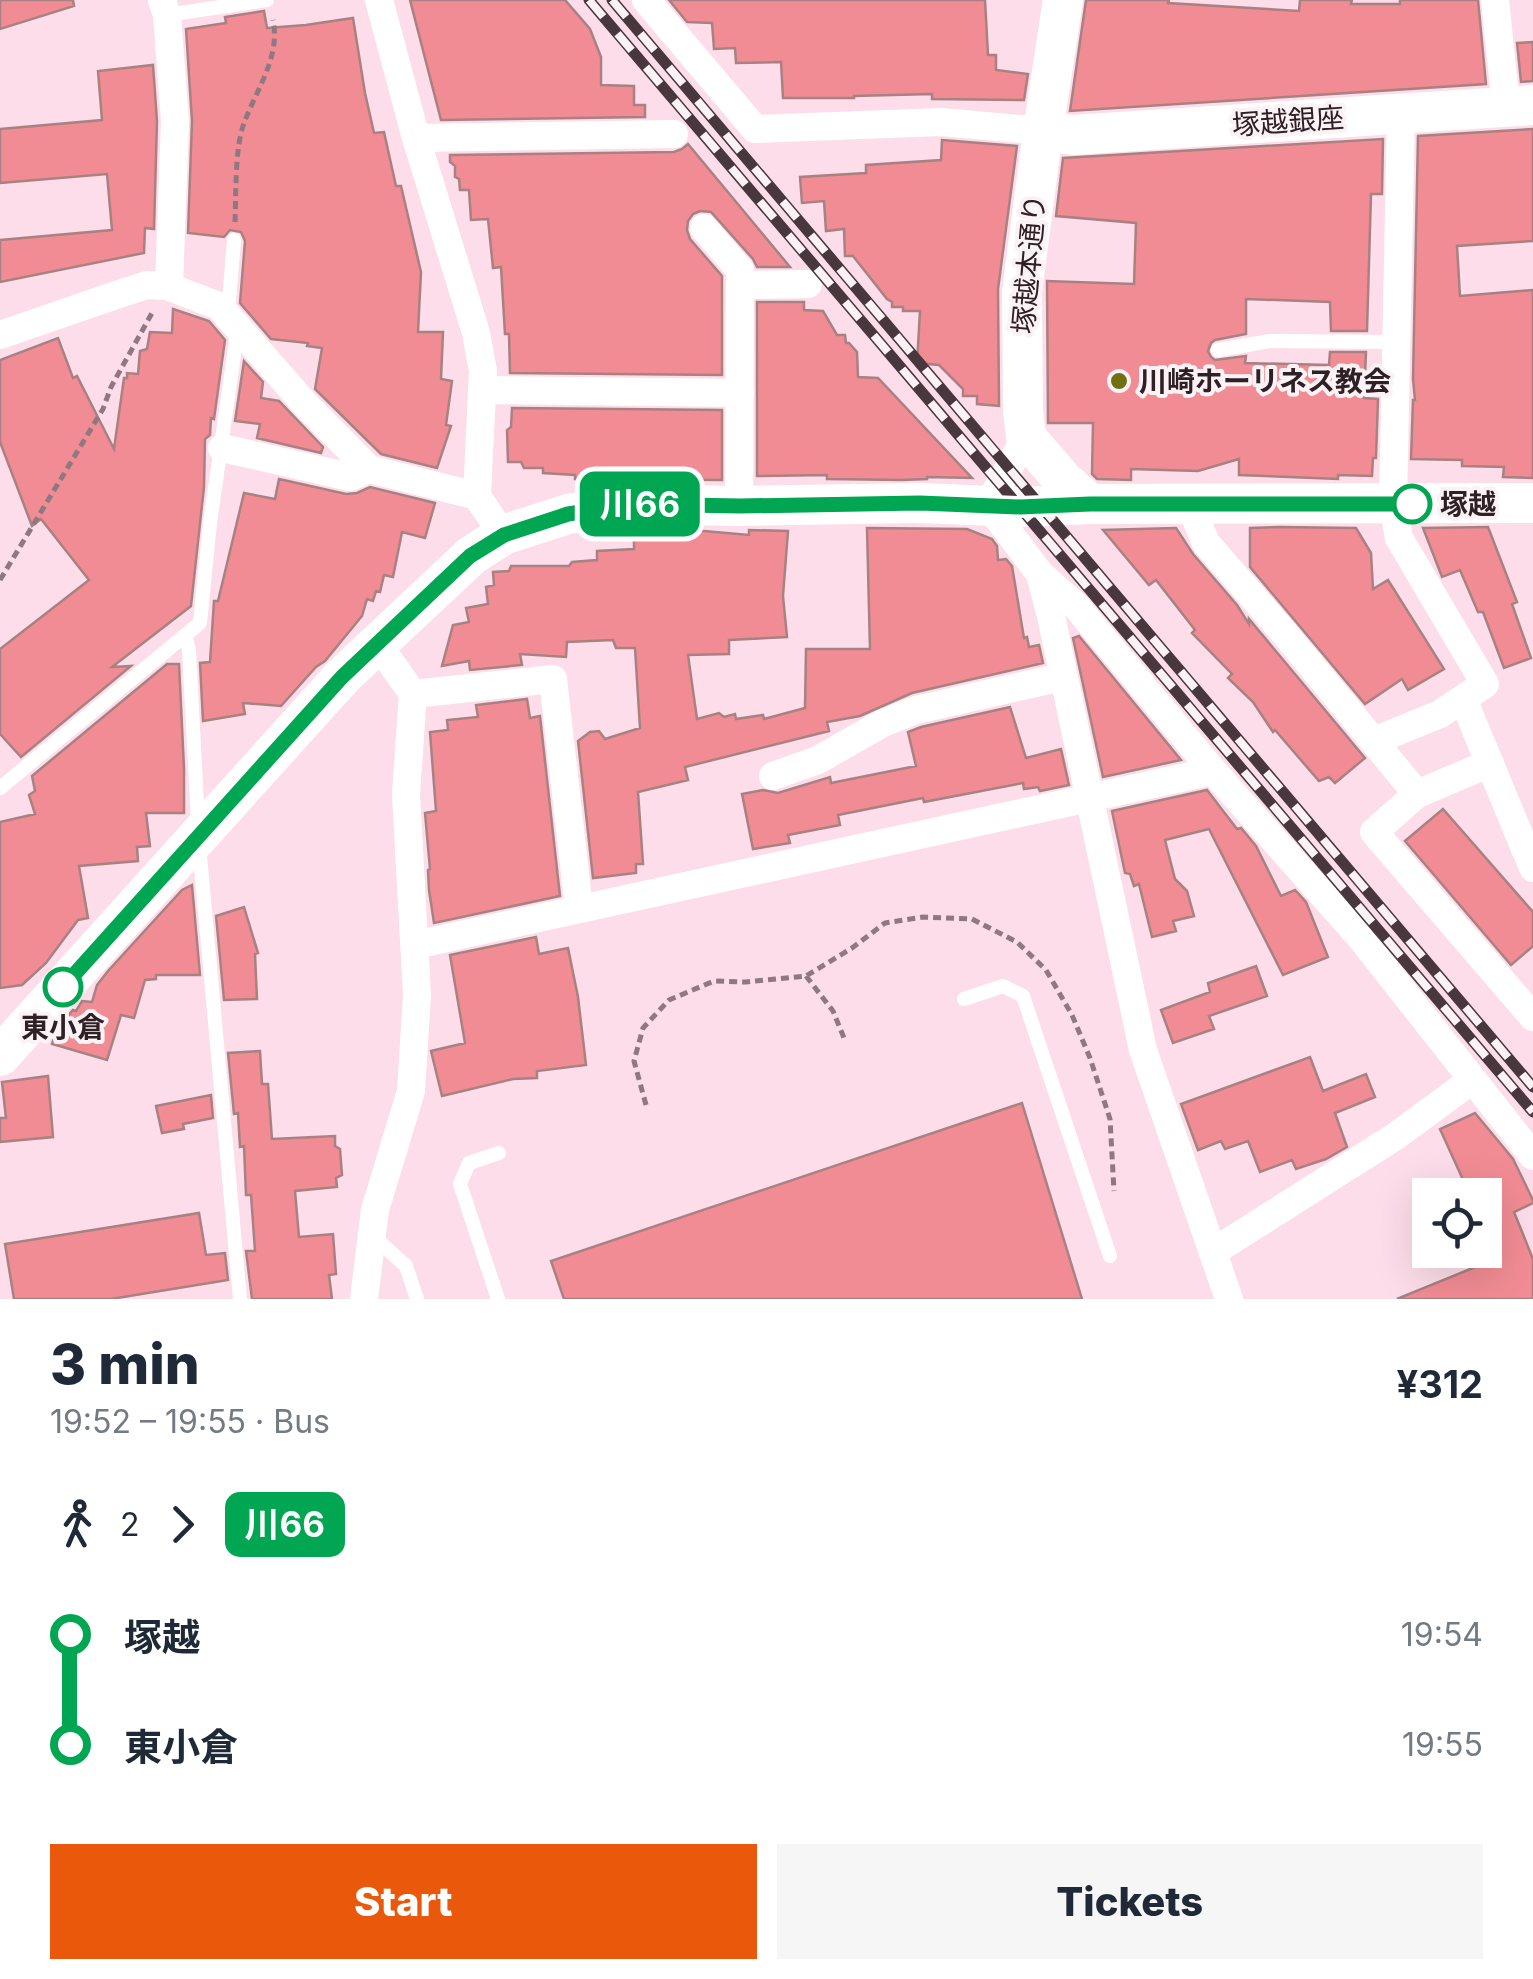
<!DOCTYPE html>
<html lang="en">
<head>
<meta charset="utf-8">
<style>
	body { margin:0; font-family:Inter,"Noto Sans JP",sans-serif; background:#f6f6f7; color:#1f2937; height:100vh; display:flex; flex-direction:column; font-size:38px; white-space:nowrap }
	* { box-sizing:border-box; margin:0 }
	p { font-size:32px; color:#747a83 }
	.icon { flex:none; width:55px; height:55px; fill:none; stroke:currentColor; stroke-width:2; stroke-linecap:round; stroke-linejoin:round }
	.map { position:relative; height:1299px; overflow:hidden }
	.side { display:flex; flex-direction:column; background:#fff; flex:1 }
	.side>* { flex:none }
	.badge { padding:0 20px; border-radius:15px; font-size:35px; line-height:65px }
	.fabs { position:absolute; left:1412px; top:1178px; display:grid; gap:20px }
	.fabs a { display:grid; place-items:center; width:90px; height:90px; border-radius:0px; background:#fff; box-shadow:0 10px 40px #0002; font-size:50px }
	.map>.badge { position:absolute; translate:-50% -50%; box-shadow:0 0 0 5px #fff }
	.legs { display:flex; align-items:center; gap:15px; height:110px; padding:0 50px; font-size:32px }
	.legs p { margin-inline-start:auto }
	.summary { display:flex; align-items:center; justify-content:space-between; height:170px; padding:0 50px }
	h1 { font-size:55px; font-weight:800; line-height:75px }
	.primary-button { display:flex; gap:20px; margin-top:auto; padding:20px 50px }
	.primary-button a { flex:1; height:115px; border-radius:0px; background:#ea580c; color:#fff; font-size:40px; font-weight:800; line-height:115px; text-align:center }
	.primary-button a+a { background:#f6f6f7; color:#1f2937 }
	ul { padding:0 50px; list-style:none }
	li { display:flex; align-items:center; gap:35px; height:110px; font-size:38px }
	li i { display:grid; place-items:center; width:15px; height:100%; margin:0 12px; background:currentColor }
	li i::after { content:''; width:25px; height:25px; margin:-12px; border:8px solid; border-radius:50%; background:#fff }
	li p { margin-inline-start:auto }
	li:first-child i { background:linear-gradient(#0000 50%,currentColor 0) }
	li:last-child i { background:linear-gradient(currentColor 50%,#0000 0) }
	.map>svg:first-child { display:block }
	.building { fill:#f28c94; stroke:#a88182; stroke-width:2.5 }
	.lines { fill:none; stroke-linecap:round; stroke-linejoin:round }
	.path { stroke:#8f7880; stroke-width:5; stroke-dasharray:8 5; stroke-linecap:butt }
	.lane { stroke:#fff; stroke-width:14 }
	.street { stroke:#fff; stroke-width:28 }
	.secondary { stroke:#fff; stroke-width:40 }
	.rail-casing { stroke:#48373d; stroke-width:11 }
	.rail { stroke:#faf2f5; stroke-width:8; stroke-dasharray:22; stroke-linecap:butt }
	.line-1-casing { stroke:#fff; stroke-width:22 }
	.line-1 { stroke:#00a651; stroke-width:15 }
	.poi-dot { fill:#706f12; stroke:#faf2f5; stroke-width:4 }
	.stop-1-dot { fill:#fff; stroke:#00a651; stroke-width:5 }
	.labels { text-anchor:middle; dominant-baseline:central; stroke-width:8; stroke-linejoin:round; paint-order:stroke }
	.street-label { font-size:28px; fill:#2f2026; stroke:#faf2f5 }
	.poi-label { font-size:28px; font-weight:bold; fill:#2f2026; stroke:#faf2f5; text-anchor:start }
	.stop-label { font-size:28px; font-weight:bold; fill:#2f2026; stroke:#faf2f5; text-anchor:start }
</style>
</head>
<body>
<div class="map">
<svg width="1533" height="1299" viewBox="0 0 1533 1299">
	<rect width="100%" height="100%" fill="#fddde9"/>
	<path class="building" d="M0,0H73L74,6L0,29Z
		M410,0H565L590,29L601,57V85L634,86V105H645V117L441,120Z
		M669,0H985L988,55H996V70L1028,74L1024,100L932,99V94L854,96V98H783L781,62L736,63L735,48L714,49L712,23L687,22Z
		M1086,0H1169L1168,3L1299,11L1300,0H1352L1351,4H1400V0H1478L1486,84L1070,111Z
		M264,11L267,28L306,25L353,18L365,93L374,133L384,132L396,186H401L421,272L418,332H443L441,379L452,381L446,425L451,426L437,468L381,454L315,389L322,348L307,346L308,343L271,339L240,303L245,241L241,232L230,230L224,237L188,233L192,121L186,29L226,23L225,17Z
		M1533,42V81L1521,82L1517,43Z
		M153,65L157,121L154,229L145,228L144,253L0,282V240L112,230L107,174L0,183V129L102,120L98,71Z
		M1533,129V241L1457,246L1460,296L1533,290V478L1503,477L1504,467L1462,466V460L1411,459L1413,400H1415L1413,379L1418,136Z
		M1383,139L1382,194H1371L1367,331H1331L1330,302L1246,299V334L1215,340L1211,343L1208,351L1211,357L1215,360L1246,356L1245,363L1329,365L1330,352H1366L1364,398L1378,399L1376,458H1373L1372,476L1338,475V479L1239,475V459L1198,471L1131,469V480L1097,479L1092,474L1093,423H1048L1047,281L1134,284L1136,223L1056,216L1063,158Z
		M942,140L1017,146L998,289L999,406L977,404V396H963V389L939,365L917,363L920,311H903V307H892V302L887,299L853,256H845L844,229L826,231L824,201L802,203L800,177L866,173V165L941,160Z
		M688,144L790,267H757L753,259L711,212L700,211L693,214L688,221L687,230L690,239L722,276V375L510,373L509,334H505L501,267L493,268L488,219L471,220L469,190H460L459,179L455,177V166L450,162V155L674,152L682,149Z
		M757,302H804V310L823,311L837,335H845L846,343H849L857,352L858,377L878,378L972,478L927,477V479L902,480L827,479V475L757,476Z
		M173,309L209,321L225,340L214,419L211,418L210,435L205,439L204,487L191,606L112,667L131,666L21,757L0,734V649L89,580L41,519L32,526L0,442V360L58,338L73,378L77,376L114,449L124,378H127V373L138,374L140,351L147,349L150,332L172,333Z
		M244,361L263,382L261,398L279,401L323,447L321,453L257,438L260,424L235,421Z
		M512,408L722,410V480L575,479V475L543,473V468H524L521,462H508L507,430L511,427Z
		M279,479L346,494L357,493L370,487L435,503L425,538L402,532L393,577L384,575L380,592L376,591L373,601L367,599L362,616L325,661L316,667L281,706L243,703L245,714L203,721L200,663L210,662L214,601H218L244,493L275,499Z
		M1279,527L1356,528L1371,553L1373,589L1388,580L1444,669L1408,690L1402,679L1365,704L1250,567V528Z
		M1488,527L1517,602L1512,604L1531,658L1504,668L1483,612H1478L1460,570L1442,577L1423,528Z
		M867,528L967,529L992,539L997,546L998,560L1006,559L1012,566L1024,638L1027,637L1029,647L1039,645L1043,663L912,693L860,716L827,722L829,731L685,767L688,780L638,792L643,864H636V873L593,878L578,741L590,732L599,731L605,739L640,728L635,648H616L613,640L567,642L566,657L520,654L522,665L470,670L469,661L442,666L453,625L469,622L466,608L488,604L486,587L494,585L493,572L509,571L511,566H569L572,562L597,560V551L634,549V530L681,529L749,535V530L788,531L783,596L787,637L729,640V654L688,655L697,719L719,713L724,717L735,714L736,719L763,715L764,719L805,708L806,649H870Z
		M1176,528L1193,554L1237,605L1249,624V619L1365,758L1335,783L1329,777L1319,781L1275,730L1273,732L1253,702L1228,678L1232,674L1192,633L1195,630L1156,580L1149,585L1103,530Z
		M1079,636L1181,760L1103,777L1073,638Z
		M167,664H179L184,768V813H146L150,846L137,847L138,861L79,866L88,918L78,920L46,963L22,985L0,988V822L35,814L29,795L35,791L32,776Z
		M527,699L530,718L540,716L560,896L434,923L429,890L428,870L430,869L425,813L436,811L430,732L448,730L447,720L478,717L476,705Z
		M1010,707L1026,758L1061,749L1069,785L1040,791L1038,787L1024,789L1023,783L924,802L923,798L838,815L840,825L788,835L790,843L753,849L742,794L763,790L778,793L830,777L831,783L916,766L908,732L921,727Z
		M1207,790L1237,829L1241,828L1256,846L1281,896L1295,890L1306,902L1328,957L1283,975L1209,829L1165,840L1175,879L1187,891L1194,916L1173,921L1176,931L1152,937L1139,884L1134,886L1130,874L1125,873L1112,811Z
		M1443,809L1533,912V946L1511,965L1405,841Z
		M192,885L200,975H156V979L145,980L134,1018L121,1015L107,1060L52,1044L58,1027L73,1010L76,1011L82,1001L92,1002L97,985L108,971L182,890Z
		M244,907L258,953L255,954L257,999L224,1000L216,916Z
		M536,937L539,954L568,948L578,997L586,1065L537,1071V1078L513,1079L442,1096L431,1051L465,1043L450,955Z
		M1256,966L1267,996L1209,1016L1214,1029L1173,1043L1161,1010L1210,992L1208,983Z
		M260,1051L262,1084H268L272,1139L335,1136V1146L340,1149L342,1175L336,1178L337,1187L295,1191L299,1237L333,1234L336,1274L329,1275L332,1299H252L246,1251H255L251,1195H246L244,1146L240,1147L238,1113L234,1114L228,1053Z
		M1310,1057L1323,1091L1366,1074L1375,1097L1335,1113L1347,1147L1326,1159L1296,1169L1292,1160L1260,1172L1248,1141L1225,1149L1221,1141L1198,1150L1181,1104Z
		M48,1076L53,1137L0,1142V1118H6L2,1082Z
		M211,1095L213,1118L183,1124L184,1129L162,1133L156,1106Z
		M1022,1103L1082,1299H564L551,1261Z
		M1475,1113L1513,1159L1533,1200V1203L1514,1212L1533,1259V1299H1397L1485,1263V1195H1470L1440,1129Z
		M199,1213L206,1255L225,1253L228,1280L111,1299H14L5,1244Z"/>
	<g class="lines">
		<path class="path" d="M235,222C236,195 235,150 243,126C255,91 281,58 273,20
			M0,580L103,409L111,387L152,313
			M806,976L833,1011L844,1038
			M646,1105L634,1061L643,1028L669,1000L714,981L746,982L806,976L852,948L885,923L923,917L972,919L1017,942L1046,970L1072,1015L1090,1058L1110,1119L1114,1191"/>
		<path class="lane" d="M167,15L267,0
			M228,314L234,240
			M1218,350L1270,341L1397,342
			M185,635L189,650L198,823
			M0,788L200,623L210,523L238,327
			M199,845L240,1299
			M964,999L1003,986L1023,996L1110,1256
			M372,1235L406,1266L417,1299
			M498,1299L460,1184L469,1163L499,1153"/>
		<path class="street" d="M162,0L167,15L175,121L169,286
			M379,0L416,138L476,333L483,371L477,496L503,535
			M646,0L755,129L941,122L1043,131
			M1495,0L1506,106
			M416,138L674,134
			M704,228L740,270L739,506
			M740,285L808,284
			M0,335L122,293L147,285L167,286L219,306L305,404L369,469L477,496
			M482,390L740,393
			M1026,437L988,505L1040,574L1051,616L1143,1050L1229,1299
			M222,448L350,477L369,469
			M1190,505L1206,543L1286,635L1417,794L1374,832L1533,1017
			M1040,574L1076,606L1213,771L1361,938L1533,1156
			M413,694L553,679L579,909
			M1463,699L1533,868
			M1374,741L1440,714L1485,684L1399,538L1393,504L1401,114
			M773,776L818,760L883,723L916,710L1062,677
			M1417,794L1490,763
			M415,945L1213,771
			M1213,1252L1396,1136L1472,1080
			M364,1299L375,1210L411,1091L417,995L406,794L413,694L377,643"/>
		<path class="secondary" d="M1063,0L1043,131L1022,292L1023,410L1026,437L1063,480L1090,504
			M1043,131L1073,135L1533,105
			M0,1056L342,677L471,556L503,535L568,514L633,504L739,506L920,503L1019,507L1090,504L1533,503"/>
		<g class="rail-casing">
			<path id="rail" d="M589,0L1533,1112
				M612,0L1533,1087"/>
		</g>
		<use href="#rail" class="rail"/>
	</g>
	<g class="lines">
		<g class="line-1-casing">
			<path id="line-1" d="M63,987L342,677L470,556L504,535L568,514L633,504L740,506L920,503L1020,507L1090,504H1412"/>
		</g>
		<use href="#line-1" class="line-1"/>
	</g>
	<circle class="poi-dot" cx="1119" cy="381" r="10"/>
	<g class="stop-1-dot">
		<circle cx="1412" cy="504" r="18"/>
		<circle cx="63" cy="987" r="18"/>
	</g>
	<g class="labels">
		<g class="street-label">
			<text transform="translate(1288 121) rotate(-4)">塚越銀座</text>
			<text transform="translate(1029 264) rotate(-85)">塚越本通り</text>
		</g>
		<g class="poi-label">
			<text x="1139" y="381">川崎ホーリネス教会</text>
		</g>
		<g class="stop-label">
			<text x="1440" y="504">塚越</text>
			<text x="63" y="1027" text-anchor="middle">東小倉</text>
		</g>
	</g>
</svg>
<div class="fabs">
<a><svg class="icon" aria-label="locate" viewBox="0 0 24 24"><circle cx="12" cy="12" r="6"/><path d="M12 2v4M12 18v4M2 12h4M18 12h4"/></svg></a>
</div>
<b class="badge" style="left:640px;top:504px;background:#00a651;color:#fff">川66</b>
</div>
<section class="side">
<div class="summary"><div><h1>3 min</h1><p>19:52 – 19:55 · Bus</p></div><b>¥312</b></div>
<div class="legs"><svg class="icon" aria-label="walk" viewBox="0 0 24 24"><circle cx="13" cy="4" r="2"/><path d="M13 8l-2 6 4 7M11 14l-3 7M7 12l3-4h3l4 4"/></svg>2<svg class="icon" aria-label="forward" viewBox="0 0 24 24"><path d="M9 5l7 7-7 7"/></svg><b class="badge" style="background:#00a651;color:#fff">川66</b></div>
<ul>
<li><i style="color:#00a651"></i><b>塚越</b><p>19:54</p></li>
<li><i style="color:#00a651"></i><b>東小倉</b><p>19:55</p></li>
</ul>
<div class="primary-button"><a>Start</a><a>Tickets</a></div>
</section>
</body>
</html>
